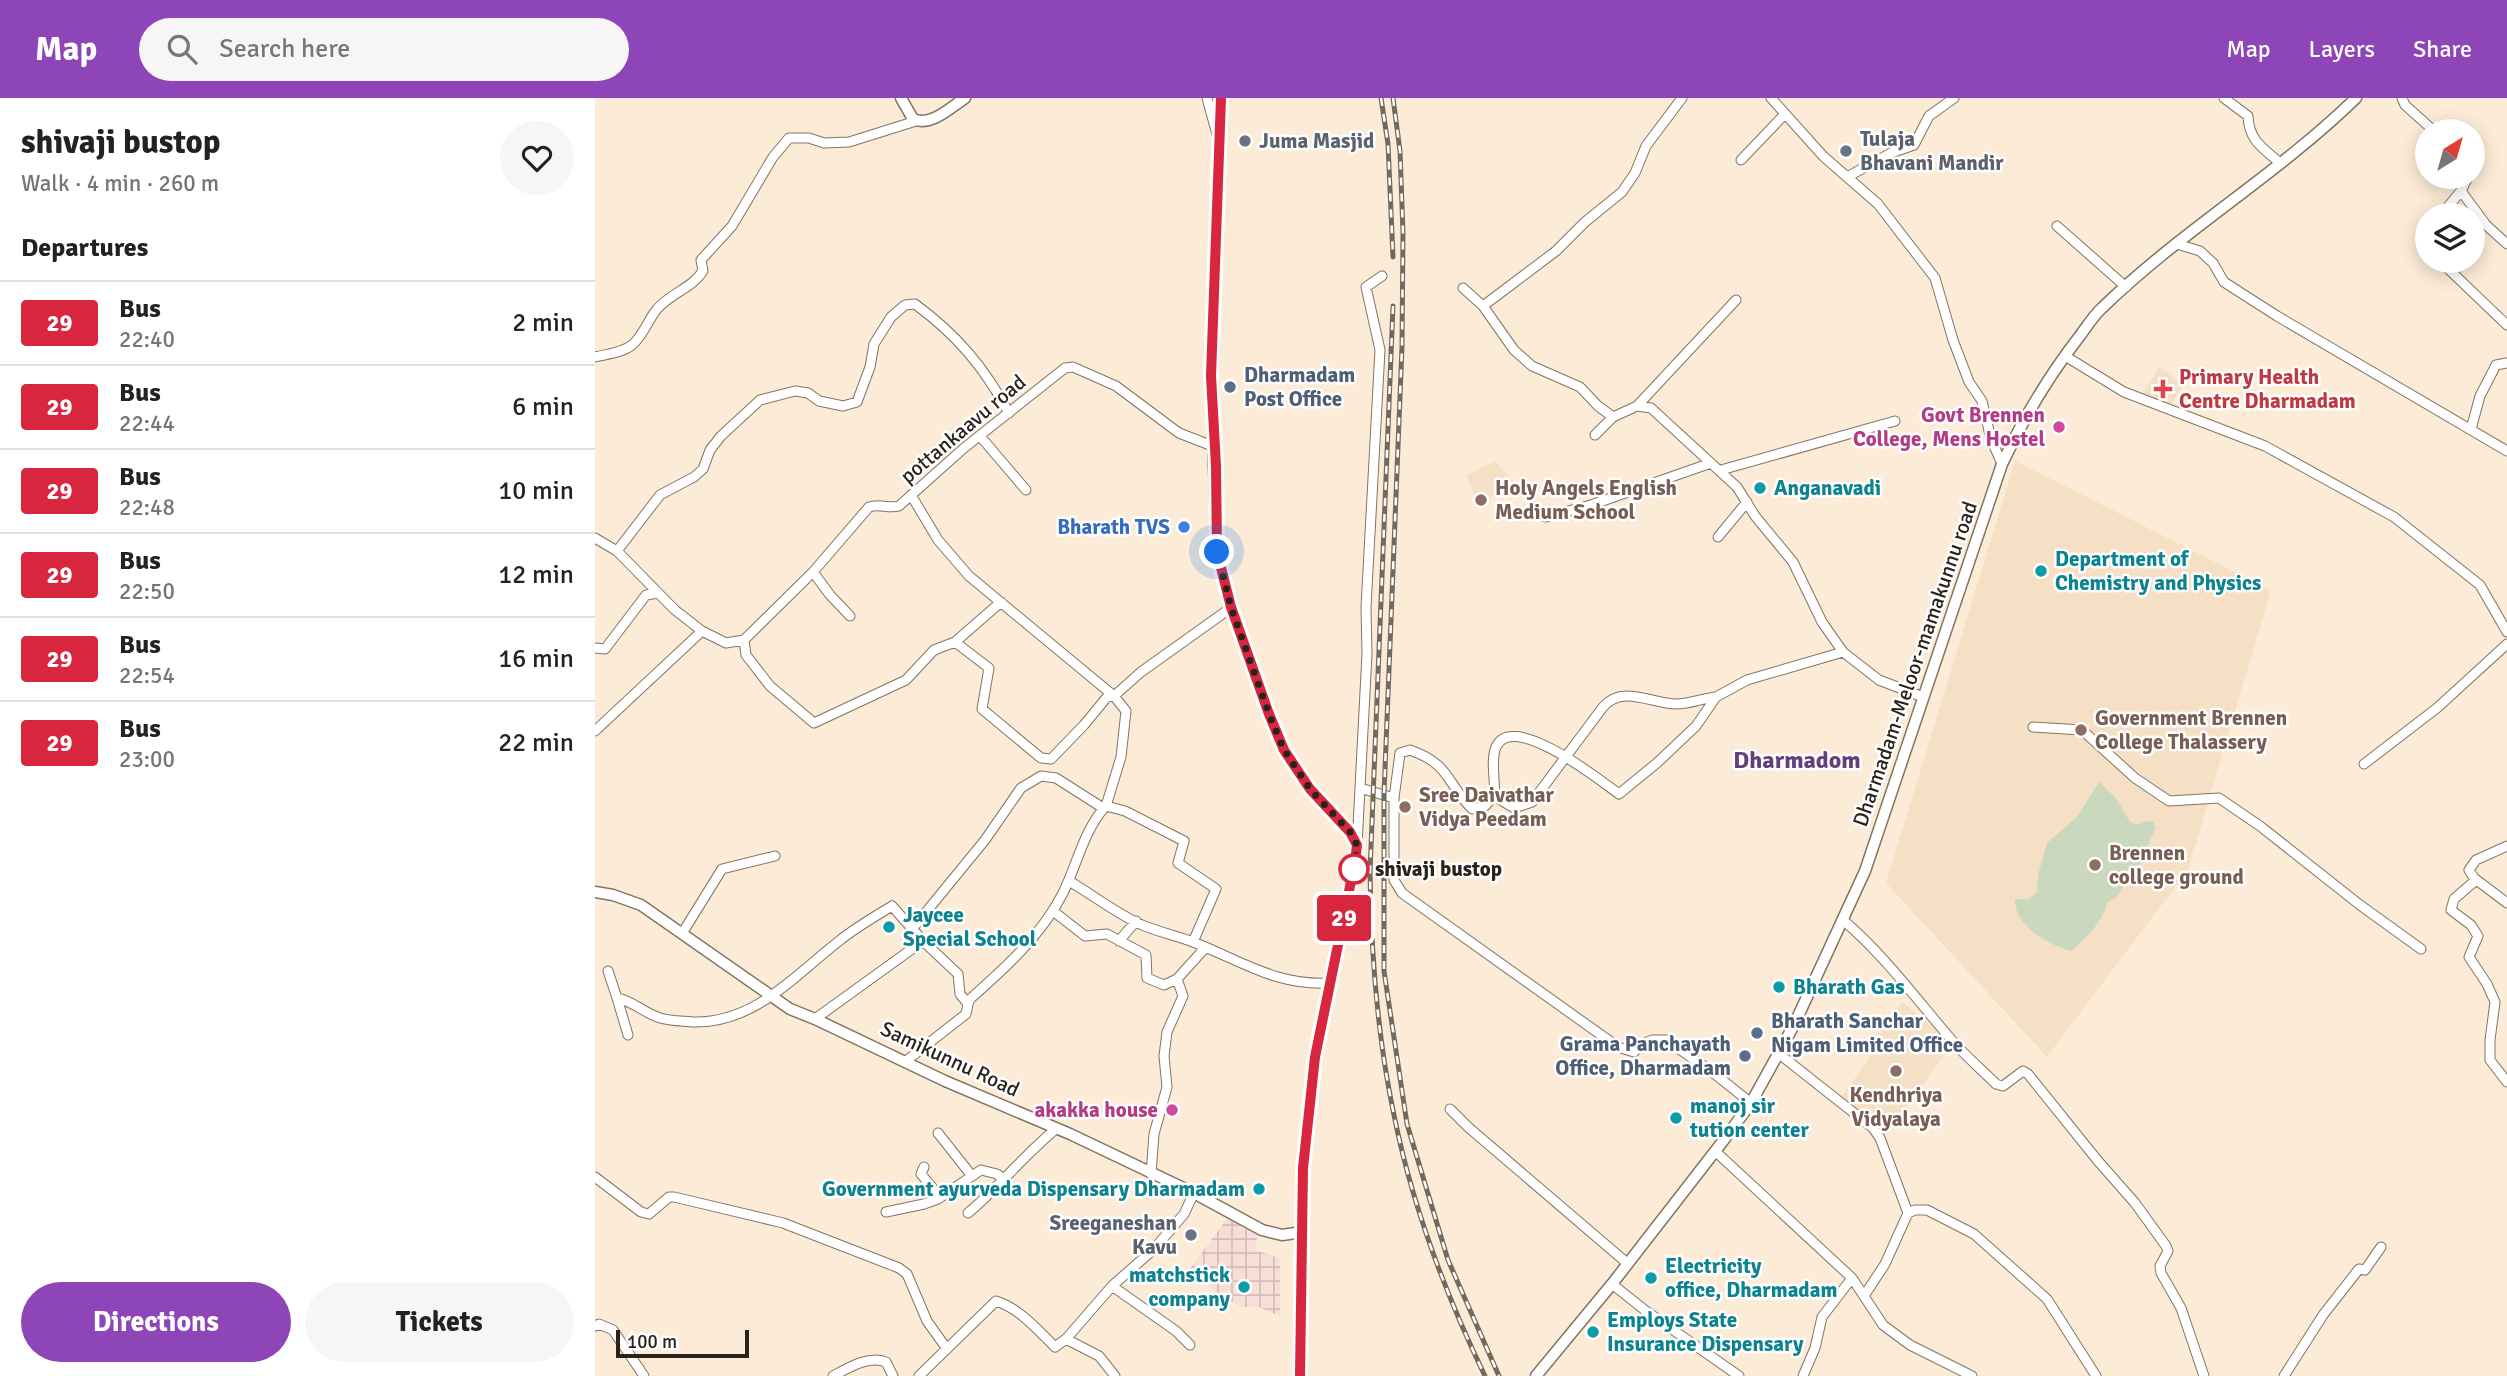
<!DOCTYPE html>
<html lang="en">
<head>
<meta charset="utf-8">
<style>
	body { margin:0; font-family:Signika,sans-serif; background:#f6f6f6; color:#222; height:100vh; display:flex; flex-direction:column; font-size:26px; white-space:nowrap }
	* { box-sizing:border-box; margin:0 }
	p { font-size:23px; color:#767676 }
	.icon { flex:none; width:38px; height:38px; fill:none; stroke:currentColor; stroke-width:2; stroke-linecap:round; stroke-linejoin:round }
	.map { position:relative; flex:1; overflow:hidden }
	.side { display:flex; flex-direction:column; background:#fff; width:595px }
	.side>* { flex:none }
	.badge { padding:0 14px; border-radius:5px; font-size:24px; line-height:46px }
	.needle { width:46px; rotate:37deg }
	.fabs { position:absolute; left:1820px; top:21px; display:grid; gap:14px }
	.fabs a { display:grid; place-items:center; width:70px; height:70px; border-radius:50%; background:#fff; box-shadow:0 4px 18px #0003; font-size:35px }
	.scale { position:absolute; left:21px; bottom:18px; width:133px; box-sizing:border-box; padding-left:7px; border:4px solid #28231b; border-top:0; font-size:19px; line-height:24px; white-space:nowrap; color:#28231b; -webkit-text-stroke:5px #fff; paint-order:stroke }
	.you { position:absolute; width:35px; height:35px; margin:-18px; border:5px solid #fff; border-radius:50%; background:#1a73e8; box-shadow:0 0 0 10px #1a73e833 }
	.map>.badge { position:absolute; translate:-50% -50%; box-shadow:0 0 0 4px #fff }
	h2 { padding:0 21px; font-size:26px; line-height:63px }
	.round { display:grid; place-items:center; flex:none; width:74px; height:74px; border-radius:37px; background:#f6f6f6 }
	.summary { display:flex; align-items:center; justify-content:space-between; height:119px; padding:0 21px }
	h1 { font-size:33px; font-weight:700; line-height:52px }
	.action { display:flex; gap:14px; margin-top:auto; padding:14px 21px }
	.action a { flex:1; height:80px; border-radius:42px; background:#8e45b8; color:#fff; font-size:28px; font-weight:700; line-height:80px; text-align:center }
	.action a+a { background:#f6f6f6; color:#222 }
	ul { padding:0; list-style:none }
	li { display:flex; align-items:center; gap:21px; height:84px; padding:0 21px; border-top:2px solid #e0e0e0 }
	li div { flex:1 }
	li b { display:block; font-size:26px }
	li em { font-style:normal }
	li .badge { min-width:77px; font-weight:700; text-align:center }
	header { display:flex; align-items:center; gap:42px; box-sizing:border-box; height:98px; padding:0 35px; background:#8e45b8; color:#fff }
	header strong { font-size:33px }
	nav { display:flex; gap:38px; margin-inline-start:auto; font-size:24px }
	.search { width:490px; height:63px; background:#f6f6f6; display:flex; align-items:center; gap:18px; box-sizing:border-box; padding:0 24px; border-radius:38px; color:#767676; font-size:26px }
	main { display:flex; flex:1; min-height:0 }
	.map>svg:first-child { display:block }
	.industrial { fill:url(#industrial-grid) }
	.built { fill:#f5e0c6 }
	.green { fill:#cad8bd }
	.lines { fill:none; stroke-linecap:round; stroke-linejoin:round }
	.minor-casing { stroke:#827461; stroke-width:11 }
	.major-casing { stroke:#827461; stroke-width:13 }
	.minor { stroke:#fff; stroke-width:9 }
	.major { stroke:#fff; stroke-width:10 }
	.rail-casing { stroke:#736a5d; stroke-width:5 }
	.rail { stroke:#fff; stroke-width:2.5; stroke-dasharray:8; stroke-linecap:butt }
	.line-casing { stroke:#fff; stroke-width:16 }
	.line { stroke:#d7263d; stroke-width:10 }
	.walk { stroke:#28231b; stroke-width:7; stroke-dasharray:0 12.6 }
	.worship-dot { fill:#6b7280; stroke:#fff; stroke-width:2.5 }
	.service-dot { fill:#5c6f8a; stroke:#fff; stroke-width:2.5 }
	.health-dot { fill:#e0444e; stroke:#fff; stroke-width:2.5 }
	.hotel-dot { fill:#d1479c; stroke:#fff; stroke-width:2.5 }
	.culture-dot { fill:#0f9aa8; stroke:#fff; stroke-width:2.5 }
	.education-dot { fill:#8d6e63; stroke:#fff; stroke-width:2.5 }
	.shop-dot { fill:#3f7fe0; stroke:#fff; stroke-width:2.5 }
	.stop-dot { fill:#fff; stroke:#d7263d; stroke-width:3.5 }
	.labels { text-anchor:middle; dominant-baseline:central; stroke-width:5; stroke-linejoin:round; paint-order:stroke }
	.worship-label { font-size:21px; font-weight:bold; fill:#5b616d; stroke:#fff; text-anchor:start }
	.service-label { font-size:21px; font-weight:bold; fill:#4e5e75; stroke:#fff; text-anchor:start }
	.health-label { font-size:21px; font-weight:bold; fill:#be3a42; stroke:#fff; text-anchor:start }
	.hotel-label { font-size:21px; font-weight:bold; fill:#b23c85; stroke:#fff; text-anchor:end }
	.street-label { font-size:21px; fill:#28231b; stroke:#fff }
	.education-label { font-size:21px; font-weight:bold; fill:#785e54; stroke:#fff; text-anchor:start }
	.culture-label { font-size:21px; font-weight:bold; fill:#0d838f; stroke:#fff; text-anchor:start }
	.shop-label { font-size:21px; font-weight:bold; fill:#366cbe; stroke:#fff; text-anchor:end }
	.stop-label { font-size:21px; font-weight:bold; fill:#28231b; stroke:#fff; text-anchor:start }
	.quarter-label { font-size:24px; font-weight:bold; fill:#64407a; stroke:#fff }
</style>
</head>
<body>
<header>
<strong>Map</strong>
<div class="search"><svg class="icon" aria-label="search" viewBox="0 0 24 24"><circle cx="10" cy="10" r="6"/><path d="M15 15l6 6"/></svg>Search here</div>
<nav><a>Map</a><a>Layers</a><a>Share</a></nav>
</header>
<main>
<section class="side">
<div class="summary"><div><h1>shivaji bustop</h1><p>Walk · 4 min · 260 m</p></div><a class="round"><svg class="icon" aria-label="heart" viewBox="0 0 24 24"><path d="M12 20l-8-8c-3-5 5-10 8-4 3-6 11-1 8 4z"/></svg></a></div>
<h2>Departures</h2>
<ul>
<li><span class="badge" style="background:#d7263d;color:#fff">29</span><div><b>Bus</b><p>22:40</p></div><em>2 min</em></li>
<li><span class="badge" style="background:#d7263d;color:#fff">29</span><div><b>Bus</b><p>22:44</p></div><em>6 min</em></li>
<li><span class="badge" style="background:#d7263d;color:#fff">29</span><div><b>Bus</b><p>22:48</p></div><em>10 min</em></li>
<li><span class="badge" style="background:#d7263d;color:#fff">29</span><div><b>Bus</b><p>22:50</p></div><em>12 min</em></li>
<li><span class="badge" style="background:#d7263d;color:#fff">29</span><div><b>Bus</b><p>22:54</p></div><em>16 min</em></li>
<li><span class="badge" style="background:#d7263d;color:#fff">29</span><div><b>Bus</b><p>23:00</p></div><em>22 min</em></li>
</ul>
<div class="action"><a>Directions</a><a>Tickets</a></div>
</section>
<div class="map">
<svg width="1912" height="1278" viewBox="0 0 1912 1278">
	<defs>
		<pattern id="industrial-grid" width="8" height="8" patternUnits="userSpaceOnUse" patternTransform="scale(1.75)"><rect width="8" height="8" fill="#f8ded8"/><path d="M0 4h8M4 0v8" fill="none" stroke="#d5beb9"/></pattern>
	</defs>
	<rect width="100%" height="100%" fill="#fcecd7"/>
	<path class="industrial" d="M633,1119L648,1130L663,1137L659,1152L685,1160V1218L663,1209H646L627,1198L594,1172Z"/>
	<path class="built" d="M1564,269L1589,287L1575,308L1548,296Z
		M900,363L922,388L882,405L872,377Z
		M1420,363L1676,492L1593,772L1452,959L1291,785Z
		M1307,904L1336,927L1345,939L1346,945L1354,951L1291,1037L1276,1023L1245,1001L1271,965L1281,948L1282,939Z"/>
	<path class="green" d="M1504,684L1521,700L1535,724L1543,727L1551,723L1558,724L1561,729L1545,766L1521,800L1512,804C1510,821 1490,842 1476,853C1454,847 1419,828 1420,801H1434L1442,794L1443,777L1452,745L1482,719Z"/>
	<g class="lines">
		<g class="minor-casing">
			<path id="minor" d="M612,0L623,40
				M1176,0L1228,58L1283,106L1340,180L1358,242L1374,284L1387,303L1396,341L1407,366
				M1629,0L1653,18C1654,43 1668,50 1685,65
				M1807,0L1810,7L1839,33
				M1146,62L1189,17
				M1252,79L1296,55L1319,47L1334,18L1359,0
				M1873,79L1866,93L1891,127L1912,146
				M1846,117L1866,93
				M1462,128L1531,189
				M1582,146L1605,153L1618,165L1629,184L1682,218L1912,353
				M1845,163L1912,227
				M888,208L961,153L990,124L1027,94L1040,75L1051,48L1087,0
				M1470,258L1529,294L1670,348L1799,419L1885,487L1912,534
				M0,259C12,256 27,255 37,247C48,238 53,222 62,211C76,195 97,190 108,173L106,162L137,128L178,59L194,40H214L229,45L254,44L321,23
				M1042,308L1141,202
				M1876,331L1885,298L1901,267L1912,265
				M1000,337L1018,319
				M385,338L431,392
				M1126,372L1300,323
				M316,397L343,442L374,478L519,598L512,599L489,627L456,661L446,660L387,611L394,570L360,544L406,504
				M951,419L996,407L1116,365
				M1123,439L1152,404
				M0,440L22,453L65,397L99,379L108,371L115,352L126,338L165,302L200,293L213,295L224,303L248,308L262,304L275,269L279,246L296,219L310,207L320,206C362,237 389,269 414,315
				M22,453L80,512L107,533L131,545L149,542L218,474L274,409C285,405 292,411 304,408L369,350L470,270L478,269L521,288L584,335L620,349
				M218,474L235,497L255,518
				M149,542L151,557L175,588L219,625L311,582L339,552L360,544
				M0,550L10,551L51,497L63,495
				M1248,554L1284,582L1328,599
				M1438,629L1487,632L1540,680L1574,703L1624,700L1665,728L1765,807L1826,851
				M0,633L107,533
				M1769,666L1842,610L1912,546
				M765,690L772,556L771,509L785,252L771,189L787,178
				M899,698L919,710L937,704L1008,609C1028,586 1056,606 1082,606C1095,606 1108,600 1121,599
				M799,700L805,655L815,652C855,666 851,684 877,711L890,708L899,698C901,683 895,663 901,649C917,612 1006,683 1024,696L1063,664L1101,628L1121,599L1152,582L1248,554L1227,524L1198,464L1160,418L1142,389L1056,310L1042,308L1018,319L1003,308L985,289L937,268L919,252L888,208L868,190
				M511,708L530,713L589,743L583,765L621,791L598,844
				M762,747L765,690L799,700V782L807,795L1023,949L1039,954L1047,946L1057,942H1072L1121,977L1156,1005
				M1912,748L1881,762L1874,772L1879,780L1912,805
				M1881,782L1859,801L1856,812L1876,827L1883,838L1874,859L1892,886L1900,904L1895,942V962L1912,984
				M474,783C498,797 522,816 547,827C564,834 582,838 598,844C647,863 681,888 735,885
				M458,813L490,838L512,836L551,857L552,880L569,887L582,881L588,898L572,934L569,958L572,989L559,1036L556,1076
				M1248,822C1288,856 1320,899 1354,939C1368,956 1385,970 1401,986L1408,988L1428,973L1433,976L1503,1063L1540,1105L1571,1148L1573,1153L1565,1168L1566,1175L1586,1210L1609,1278
				M318,830L390,742L426,690L446,678L461,680L508,710
				M88,834L127,771L180,758
				M524,843L541,823
				M13,873L22,900C38,903 49,915 65,920C75,923 87,923 97,924C159,926 199,878 244,843C260,830 279,819 297,808L328,843L363,876L365,896L373,906L371,916L311,963
				M582,881L610,850
				M22,900L33,937
				M373,906L375,901C410,870 446,838 468,795C482,767 489,731 511,708L526,659L531,613L519,598L546,574L637,509
				M220,921L328,843
				M1183,955L1278,1030L1285,1040L1313,1115L1290,1166L1269,1198
				M855,1011L873,1029L1032,1165
				M343,1035L377,1078
				M1120,1053L1257,1180L1288,1227L1315,1247L1377,1278
				M329,1069L326,1076L345,1099
				M0,1079L46,1114L54,1116L74,1099H79L188,1125L304,1170L312,1176L332,1223L352,1251
				M291,1114L329,1106L343,1101L386,1072L402,1076L408,1081
				M373,1115C404,1089 430,1056 462,1030
				M1313,1115L1320,1112H1332L1379,1136L1452,1201L1501,1278
				M1017,1186L1051,1213L1144,1278
				M517,1188L581,1233L595,1247
				M0,1228L4,1226L18,1232L49,1278
				M471,1241L504,1258L520,1278
				M238,1278C253,1270 274,1257 291,1264L298,1278
				M324,1278L401,1203C424,1210 443,1232 460,1249L471,1241L517,1188L559,1151L589,1116L599,1095
				M1208,1278L1220,1250L1227,1219L1257,1180
				M1689,1278L1728,1217L1764,1171L1770,1172L1786,1149"/>
		</g>
		<g class="major-casing">
			<path id="major" d="M306,0L318,21C336,29 355,10 370,0
				M626,0L616,277L622,454L637,509L674,616L689,652L715,691L755,734L762,747L720,959L708,1070L705,1278
				M0,794L18,797L46,807L195,911L220,921L350,983L475,1036L599,1095L667,1132L687,1137L707,1134
				M941,1278L1017,1186L1128,1043L1156,1005L1199,927L1270,773L1407,366C1428,321 1453,279 1484,239C1491,230 1498,218 1507,210C1586,133 1682,77 1761,0"/>
		</g>
		<use href="#minor" class="minor"/>
		<use href="#major" class="major"/>
		<g class="rail-casing">
			<path id="rail" d="M786,0L793,46L798,159
				M798,0L805,53L808,135L807,249L789,696V873L812,1026L853,1162L904,1278
				M798,208L775,774C776,855 782,937 799,1017C817,1107 850,1195 890,1278"/>
		</g>
		<use href="#rail" class="rail"/>
	</g>
	<g class="lines">
		<g class="line-casing">
			<path id="line" d="M626,0L616,278L621,368L622,454L636,509L674,616L689,652L715,691L755,734L762,747L760,764L720,959L708,1070L705,1278"/>
		</g>
		<use href="#line" class="line"/>
		<path class="walk" d="M622,454L636,509L674,616L689,652L715,691L755,734L762,747L759,771"/>
	</g>
	<g class="worship-dot">
		<circle cx="650" cy="43" r="7"/>
		<circle cx="1251" cy="53" r="7"/>
		<circle cx="596" cy="1137" r="7"/>
	</g>
	<g class="service-dot">
		<circle cx="635" cy="289" r="7"/>
		<circle cx="1162" cy="935" r="7"/>
		<circle cx="1150" cy="958" r="7"/>
	</g>
	<path class="health-dot" d="M1564.5 280.5h7v7h7v7h-7v7h-7v-7h-7v-7h7z"/>
	<g class="hotel-dot">
		<circle cx="1464" cy="329" r="7"/>
		<circle cx="577" cy="1012" r="7"/>
	</g>
	<g class="culture-dot">
		<circle cx="1165" cy="390" r="7"/>
		<circle cx="1446" cy="473" r="7"/>
		<circle cx="294" cy="829" r="7"/>
		<circle cx="1184" cy="889" r="7"/>
		<circle cx="1081" cy="1020" r="7"/>
		<circle cx="664" cy="1091" r="7"/>
		<circle cx="1056" cy="1180" r="7"/>
		<circle cx="649" cy="1189" r="7"/>
		<circle cx="998" cy="1234" r="7"/>
	</g>
	<g class="education-dot">
		<circle cx="886" cy="402" r="7"/>
		<circle cx="1486" cy="632" r="7"/>
		<circle cx="810" cy="709" r="7"/>
		<circle cx="1500" cy="767" r="7"/>
		<circle cx="1301" cy="973" r="7"/>
	</g>
	<circle class="shop-dot" cx="589" cy="429" r="7"/>
	<circle class="stop-dot" cx="759" cy="771" r="14"/>
	<g class="labels">
		<g class="worship-label">
			<text x="1265" y="41">Tulaja<tspan x="1265" dy="24">Bhavani Mandir</tspan></text>
			<text x="664" y="43">Juma Masjid</text>
			<text x="582" y="1125" text-anchor="end">Sreeganeshan<tspan x="582" dy="24">Kavu</tspan></text>
		</g>
		<g class="service-label">
			<text x="649" y="277">Dharmadam<tspan x="649" dy="24">Post Office</tspan></text>
			<text x="1176" y="923">Bharath Sanchar<tspan x="1176" dy="24">Nigam Limited Office</tspan></text>
			<text x="1136" y="946" text-anchor="end">Grama Panchayath<tspan x="1136" dy="24">Office, Dharmadam</tspan></text>
		</g>
		<g class="health-label">
			<text x="1584" y="279">Primary Health<tspan x="1584" dy="24">Centre Dharmadam</tspan></text>
		</g>
		<g class="hotel-label">
			<text x="1450" y="317">Govt Brennen<tspan x="1450" dy="24">College, Mens Hostel</tspan></text>
			<text x="563" y="1012">akakka house</text>
		</g>
		<g class="street-label">
			<text transform="translate(368 331) rotate(-40)">pottankaavu road</text>
			<text transform="translate(1320 566) rotate(-71)">Dharmadam-Meloor-mamakunnu road</text>
			<text transform="translate(355 961) rotate(25)">Samikunnu Road</text>
		</g>
		<g class="education-label">
			<text x="900" y="390">Holy Angels English<tspan x="900" dy="24">Medium School</tspan></text>
			<text x="1500" y="620">Government Brennen<tspan x="1500" dy="24">College Thalassery</tspan></text>
			<text x="824" y="697">Sree Daivathar<tspan x="824" dy="24">Vidya Peedam</tspan></text>
			<text x="1514" y="755">Brennen<tspan x="1514" dy="24">college ground</tspan></text>
			<text x="1301" y="997" text-anchor="middle">Kendhriya<tspan x="1301" dy="24">Vidyalaya</tspan></text>
		</g>
		<g class="culture-label">
			<text x="1179" y="390">Anganavadi</text>
			<text x="1460" y="461">Department of<tspan x="1460" dy="24">Chemistry and Physics</tspan></text>
			<text x="308" y="817">Jaycee<tspan x="308" dy="24">Special School</tspan></text>
			<text x="1198" y="889">Bharath Gas</text>
			<text x="1095" y="1008">manoj sir<tspan x="1095" dy="24">tution center</tspan></text>
			<text x="650" y="1091" text-anchor="end">Government ayurveda Dispensary Dharmadam</text>
			<text x="1070" y="1168">Electricity<tspan x="1070" dy="24">office, Dharmadam</tspan></text>
			<text x="635" y="1177" text-anchor="end">matchstick<tspan x="635" dy="24">company</tspan></text>
			<text x="1012" y="1222">Employs State<tspan x="1012" dy="24">Insurance Dispensary</tspan></text>
		</g>
		<g class="shop-label">
			<text x="575" y="429">Bharath TVS</text>
		</g>
		<g class="stop-label">
			<text x="780" y="771">shivaji bustop</text>
		</g>
		<g class="quarter-label">
			<text x="1202" y="662">Dharmadom</text>
		</g>
	</g>
</svg>
<div class="fabs">
<a><svg class="needle" viewBox="-14 -14 28 28"><path d="M0-13l5 13h-10z" fill="#e53935"/><path d="M0 13l5-13h-10z" fill="#767676"/></svg></a>
<a><svg class="icon" aria-label="layers" viewBox="0 0 24 24"><path d="M12 4l9 5-9 5-9-5zM3 14l9 5 9-5"/></svg></a>
</div>
<div class="scale">100 m</div>
<div class="you" style="left:622px;top:454px"></div>
<b class="badge" style="left:749px;top:820px;background:#d7263d;color:#fff">29</b>
</div>
</main>
</body>
</html>
